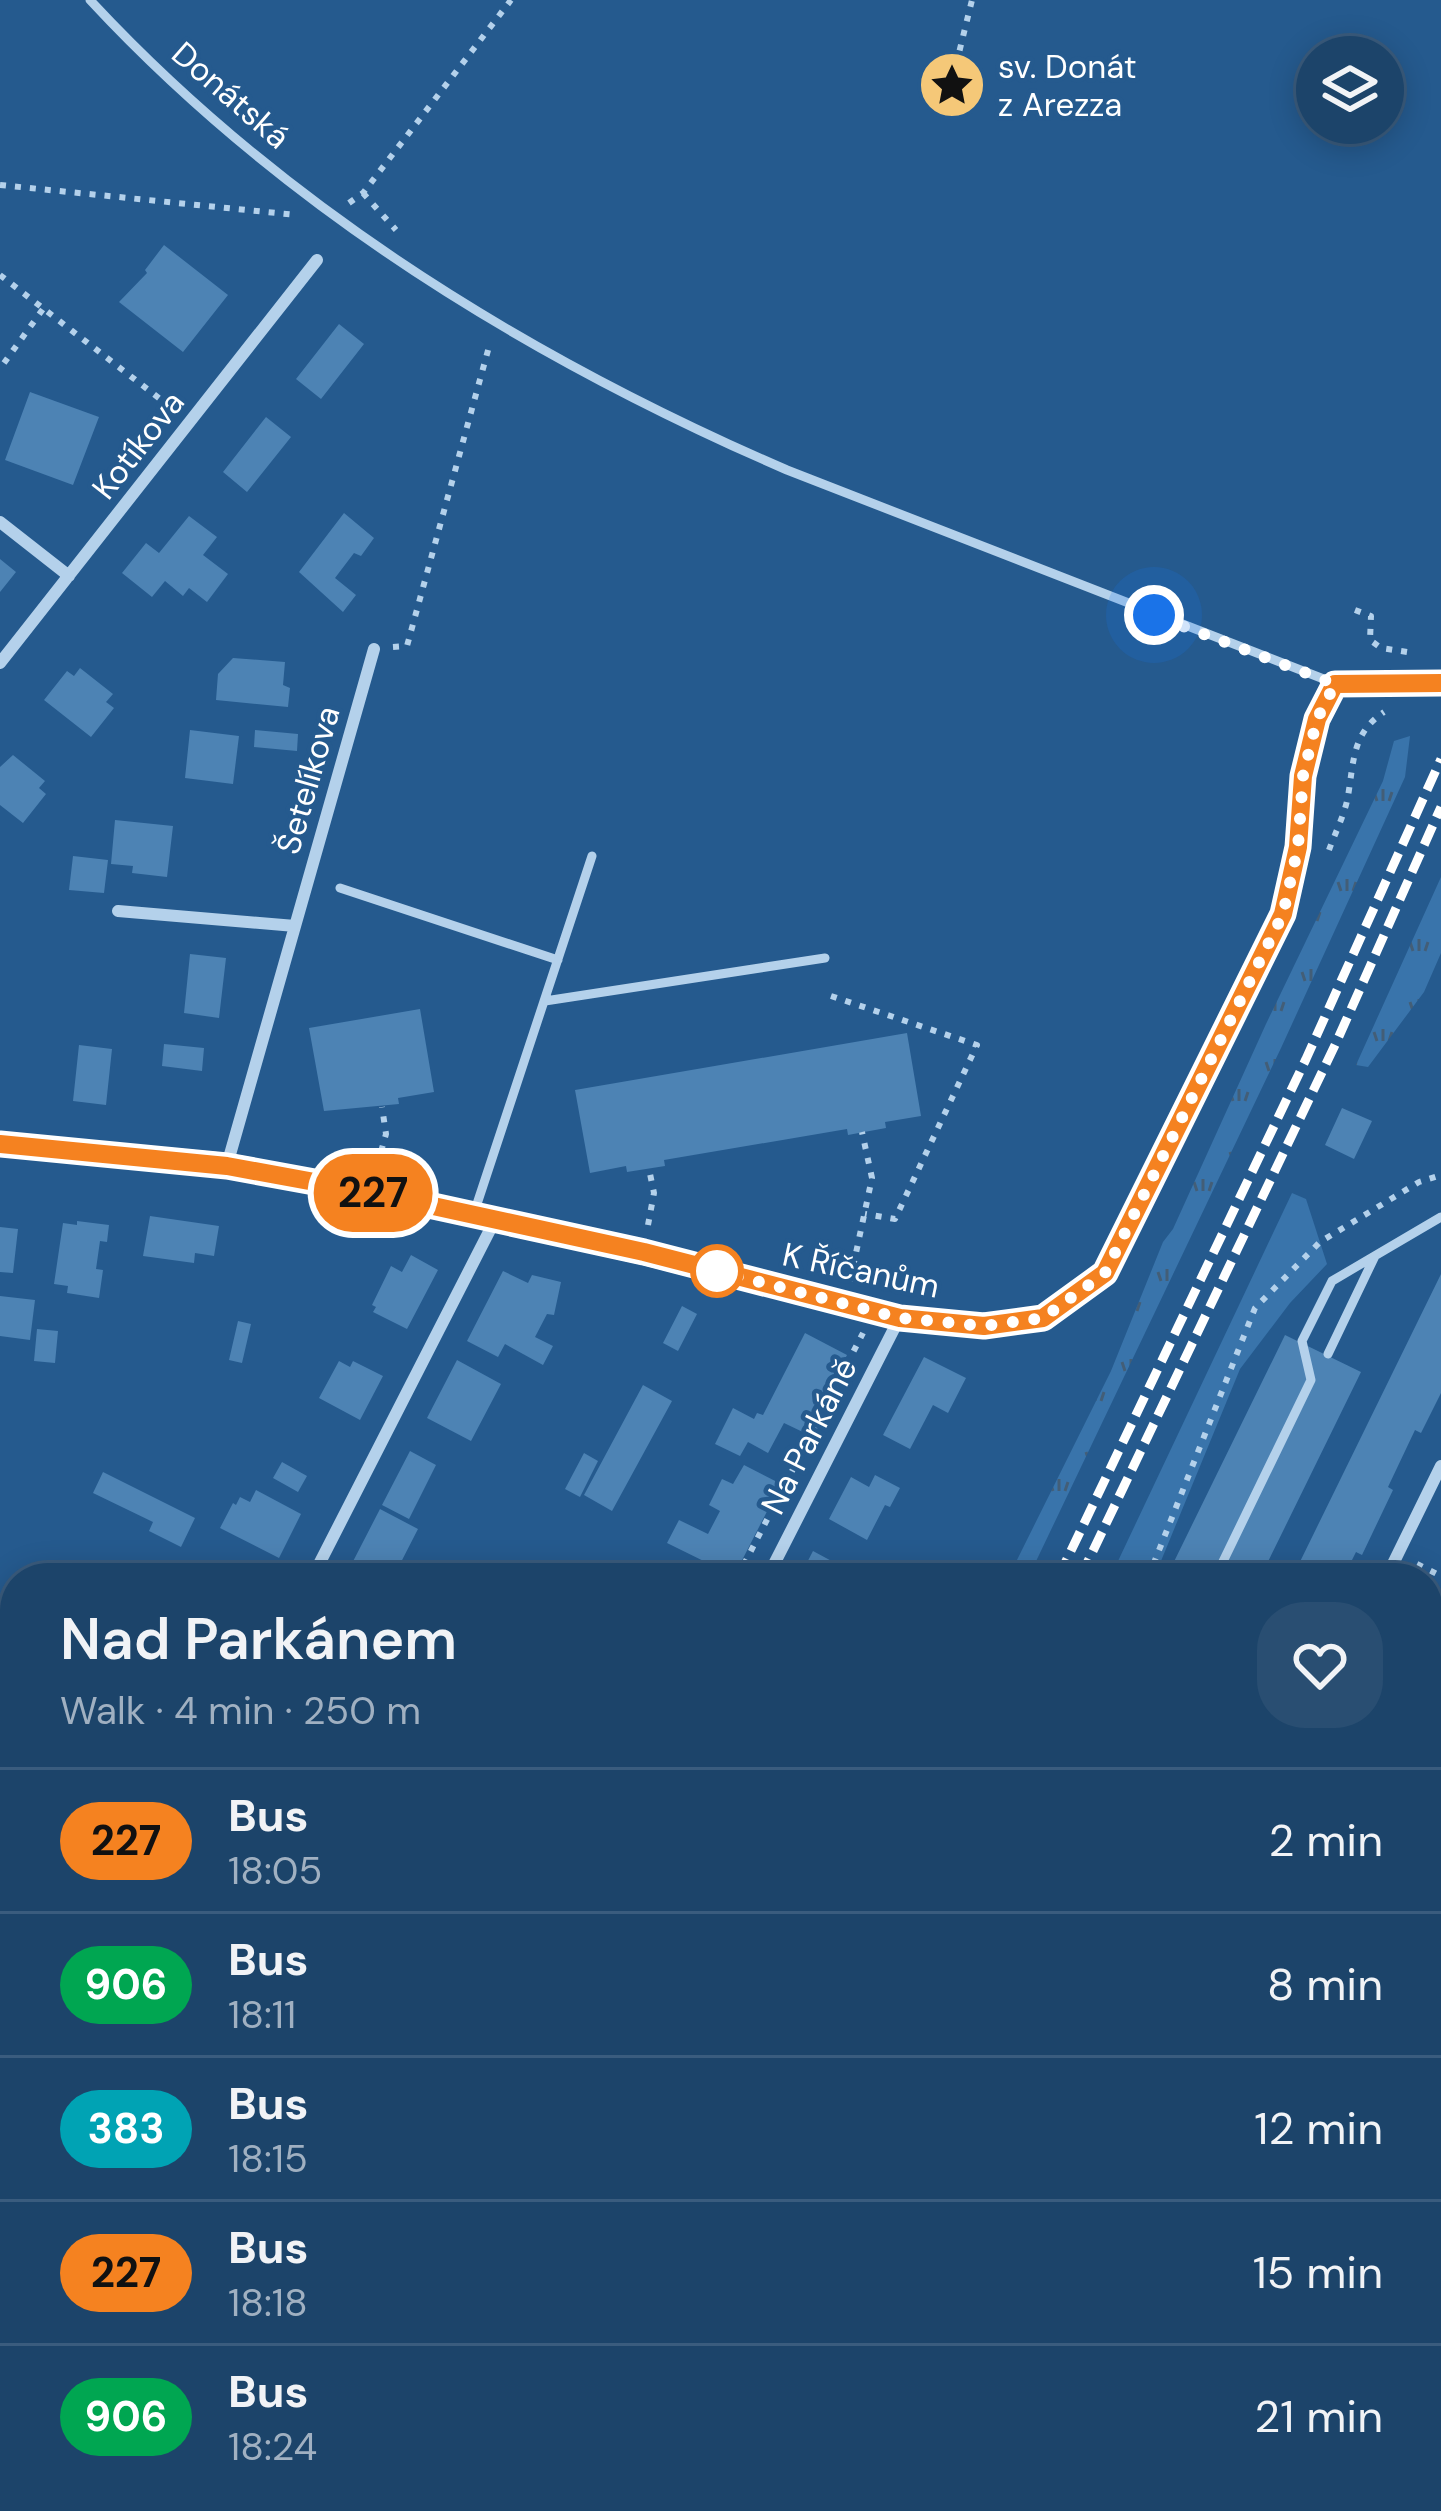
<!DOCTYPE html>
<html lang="en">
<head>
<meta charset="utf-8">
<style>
	body { margin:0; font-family:"DM Sans",sans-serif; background:#294e72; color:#f1f3f6; height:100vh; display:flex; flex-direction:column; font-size:45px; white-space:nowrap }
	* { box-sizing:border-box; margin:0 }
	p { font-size:39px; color:#a0b0c1 }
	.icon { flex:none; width:66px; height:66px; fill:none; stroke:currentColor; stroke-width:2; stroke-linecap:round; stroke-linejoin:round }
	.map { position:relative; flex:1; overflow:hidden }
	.drawer { position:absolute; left:0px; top:1563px; width:1443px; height:948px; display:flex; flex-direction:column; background:#1c446a; border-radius:48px 48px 0 0; box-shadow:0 6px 30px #0003,0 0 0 3px #3a5c7e }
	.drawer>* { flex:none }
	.badge { padding:0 24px; border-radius:39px; font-size:42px; line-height:78px }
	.fabs { position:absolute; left:1296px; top:36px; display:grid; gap:24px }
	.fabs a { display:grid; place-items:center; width:108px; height:108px; border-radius:50%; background:#1c446a; box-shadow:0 6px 30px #0003,0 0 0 3px #3a5c7e; font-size:60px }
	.you { position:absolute; width:60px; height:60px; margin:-30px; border:9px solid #fff; border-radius:50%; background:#1a73e8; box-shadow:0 0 0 18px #1a73e833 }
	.map>.badge { position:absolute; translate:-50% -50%; box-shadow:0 0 0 6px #fff }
	.round { display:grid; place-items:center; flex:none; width:126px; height:126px; border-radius:48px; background:#294e72 }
	.headline { display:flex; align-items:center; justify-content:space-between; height:204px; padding:0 60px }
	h1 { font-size:57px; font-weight:600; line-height:90px }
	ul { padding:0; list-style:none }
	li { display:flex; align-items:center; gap:36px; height:144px; padding:0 60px; border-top:3px solid #3a5c7e }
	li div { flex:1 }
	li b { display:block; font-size:45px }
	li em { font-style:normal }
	li .badge { min-width:132px; font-weight:700; text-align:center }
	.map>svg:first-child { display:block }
	.grass { fill:url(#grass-tufts) }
	.park { fill:#3974ab }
	.building { fill:#4d83b4 }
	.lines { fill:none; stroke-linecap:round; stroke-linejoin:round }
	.path { stroke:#b4d1eb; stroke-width:6; stroke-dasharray:6 9; stroke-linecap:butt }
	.lane { stroke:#b4d1eb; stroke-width:9 }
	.street { stroke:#b4d1eb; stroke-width:12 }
	.secondary { stroke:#dfecf9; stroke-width:24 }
	.rail { stroke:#fff; stroke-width:9; stroke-dasharray:21 9; stroke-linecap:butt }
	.line-casing { stroke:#fff; stroke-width:27 }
	.line { stroke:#f58220; stroke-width:18 }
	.walk { stroke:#fff; stroke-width:12; stroke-dasharray:0 21.6 }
	.stop-dot { fill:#fff; stroke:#f58220; stroke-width:6 }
	.labels { text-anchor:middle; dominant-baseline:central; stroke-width:9; stroke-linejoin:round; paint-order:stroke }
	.poi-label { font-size:33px; fill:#fff; stroke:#255a8e; text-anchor:start }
	.street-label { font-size:33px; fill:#fff; stroke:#255a8e }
</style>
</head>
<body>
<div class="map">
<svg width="1441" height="2511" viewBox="0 0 1441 2511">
	<defs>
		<pattern id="grass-tufts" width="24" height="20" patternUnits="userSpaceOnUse" patternTransform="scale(3)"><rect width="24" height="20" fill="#3974ab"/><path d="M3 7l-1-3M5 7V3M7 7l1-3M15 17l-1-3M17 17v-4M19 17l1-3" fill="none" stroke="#435e77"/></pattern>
	</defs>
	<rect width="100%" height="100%" fill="#255a8e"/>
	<path class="grass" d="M1410,736L1405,777L1281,1048L1028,1578H1008L1111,1371L1163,1242L1173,1229L1266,1024L1383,781L1394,741Z
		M1441,877V953L1424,992L1368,1067L1356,1065Z"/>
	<path class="park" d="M1292,1193L1306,1199L1327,1264L1290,1303L1240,1369L1154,1578H1110Z
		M631,2496H752L744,2511H621Z"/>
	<path class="building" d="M164,245L228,295L183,352L119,302L147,273L145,270Z
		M339,324L364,344L321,399L296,379Z
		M30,392L99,417L73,485L5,460Z
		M266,417L291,437L247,492L223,472Z
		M344,513L374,538L361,556L354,553L335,578L356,595L343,612L299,572Z
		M189,516L217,537L203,555L228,574L207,602L189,588L183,596L165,581L152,597L122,573L146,543L159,553Z
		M0,559L16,572L0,592Z
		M233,658L285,662L283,685L290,688L288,707L216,700L218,674Z
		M80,668L113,694L106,702L114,708L91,737L44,700L67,671L74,676Z
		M190,730L239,736L233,784L185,778Z
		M255,730L298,734L297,751L254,747Z
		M13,755L45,781L39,788L46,794L23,823L0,805V767Z
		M115,820L173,826L167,877L132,873L133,866L111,864Z
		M73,856L108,860L104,893L69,890Z
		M190,954L226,958L219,1018L184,1013Z
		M420,1009L434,1092L398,1098L399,1104L324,1111L309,1028Z
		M907,1033L921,1116L885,1122L886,1128L848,1135L847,1129L664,1160L665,1166L627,1172L626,1166L590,1173L575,1090Z
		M164,1044L204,1048L202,1071L162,1066Z
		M79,1045L112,1049L106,1105L73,1101Z
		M1342,1108L1372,1121L1354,1159L1325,1145Z
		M150,1216L219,1226L214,1256L195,1253L194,1263L143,1256Z
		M77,1221L109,1225L107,1242L100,1241L96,1269L103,1270L99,1298L67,1293L68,1286L54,1284L63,1223L77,1225Z
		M0,1227L18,1229L13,1273L0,1272Z
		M411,1255L438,1270L407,1329L373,1312L376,1307L372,1305L391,1266L402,1272Z
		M503,1271L528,1283L532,1275L561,1282L554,1315L547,1314L535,1337L553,1346L543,1365L505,1344L498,1357L467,1341Z
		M1441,1274V1393L1421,1433L1415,1430L1388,1487L1393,1490L1362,1555L1356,1552L1343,1578H1292Z
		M0,1296L35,1300L30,1340L0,1336Z
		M682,1306L697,1314L678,1351L663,1343Z
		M238,1321L251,1324L242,1363L229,1360Z
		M37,1329L58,1331L55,1363L34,1361Z
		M805,1333L847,1355L807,1434L784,1423L768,1453L748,1442L740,1456L715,1444L733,1408L754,1419L757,1413L763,1415Z
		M1285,1335L1361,1372L1260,1578H1166Z
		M924,1357L966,1378L948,1413L933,1405L910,1449L883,1435Z
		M457,1360L501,1384L471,1441L427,1418Z
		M339,1361L350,1367L353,1361L383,1376L360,1420L319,1398Z
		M643,1385L672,1401L612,1511L584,1495Z
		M410,1451L436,1465L409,1519L382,1505Z
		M584,1453L598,1461L580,1497L565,1489Z
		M282,1462L307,1476L298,1492L273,1478Z
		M744,1465L781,1484L734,1576L667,1543L679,1520L708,1534L720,1511L709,1505L722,1479L733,1484Z
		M103,1472L195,1518L181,1547L149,1531L153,1522L93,1493Z
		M875,1475L900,1488L890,1507L885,1505L867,1540L829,1519L851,1477L869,1487Z
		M256,1490L301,1514L279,1558L220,1528L233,1503L236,1505L240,1497L250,1502Z
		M380,1509L418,1529L398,1568L416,1578L346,1575Z
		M813,1551L839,1565L833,1578H799Z
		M1428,1624L1441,1630V1701L1433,1697L1428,1709Z
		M1428,2031L1441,2062L1428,2068Z
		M1428,2119L1441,2148L1430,2154L1428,2149Z
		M1428,2246L1441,2253V2286L1428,2279Z
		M2,2258L15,2266V2358L11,2365L0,2359V2324L5,2315L0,2312Z
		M1428,2403L1441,2406V2429L1428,2426Z
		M0,2460L10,2467L15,2460V2496H97L88,2511H0Z
		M1428,2477L1441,2479V2511H1379L1382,2496H1428Z
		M315,2496H369L359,2511L336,2508Z
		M856,2496H897L909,2511H869Z
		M1087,2496H1104L1115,2511H1066Z"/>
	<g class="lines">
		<path class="path" d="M956,65L972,0
			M0,185L296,215
			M363,193L396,230
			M349,203L363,193L511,0
			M0,275L173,409
			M4,363L43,309
			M1355,610L1371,616L1370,640L1381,648L1414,653
			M393,647L407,646L490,343
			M1329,850C1335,833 1345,814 1348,796C1354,761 1352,733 1384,712
			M831,996L977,1045L895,1219L865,1214
			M377,1166L386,1134L382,1107
			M648,1225L654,1193L649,1169
			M850,1281L872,1178L862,1132
			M1417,1564L1441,1576
			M737,1578L863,1333
			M1148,1578L1255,1308L1320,1242L1419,1182L1441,1175
			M1428,2236L1441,2240
			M4,2448L15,2429
			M502,2496L525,2511
			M114,2511L125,2496
			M495,2511L503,2497
			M757,2511L765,2496"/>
		<path class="lane" d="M90,0C283,208 528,358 787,470L1334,683
			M340,888L558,960
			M545,1001L825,958
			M474,1213L592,856
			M1328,1354L1375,1256
			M1215,1578L1311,1380L1302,1341L1332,1281L1441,1217"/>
		<path class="street" d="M0,522L69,576
			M0,663L317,260
			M118,911L295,926
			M227,1165L374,649
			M312,1578L494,1222
			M767,1578L899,1319
			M1386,1578L1441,1466
			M1428,1752L1441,1759
			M0,2187L15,2158
			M1428,2205L1441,2208
			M0,2212L15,2220
			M811,2511L817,2496"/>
		<path class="secondary" d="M0,1144L227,1165L369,1192L644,1253L900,1318L984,1326L1043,1318L1105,1273L1283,914L1299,847L1303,776L1317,719L1335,684H1441"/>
		<path class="rail" d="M1058,1578L1306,1059L1441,759
			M1080,1578L1336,1043L1441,807
			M566,2511L576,2496
			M590,2511L599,2496"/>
	</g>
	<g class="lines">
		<g class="line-casing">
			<path id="line" d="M0,1144L227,1166L369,1192L644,1252L900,1318L984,1326L1043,1318L1105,1273L1283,914L1298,847L1303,776L1317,719L1335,684L1441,683"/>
		</g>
		<use href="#line" class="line"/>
		<path class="walk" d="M717,1271L900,1318L984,1326L1043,1318L1105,1273L1283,914L1298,847L1303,776L1317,719L1335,684L1154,615"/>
	</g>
	<defs>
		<g id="sight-disc" transform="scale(3.45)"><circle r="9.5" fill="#f5c878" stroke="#255a8e"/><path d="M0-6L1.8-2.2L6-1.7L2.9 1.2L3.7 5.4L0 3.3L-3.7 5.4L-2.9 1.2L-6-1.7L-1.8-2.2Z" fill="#111"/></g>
	</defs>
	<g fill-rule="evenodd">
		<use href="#sight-disc" x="952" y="85"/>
	</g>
	<circle class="stop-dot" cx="717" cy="1271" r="24"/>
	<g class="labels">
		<g class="poi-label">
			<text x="998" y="66">sv. Donát<tspan x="998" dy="38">z Arezza</tspan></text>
		</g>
		<g class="street-label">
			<text transform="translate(231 95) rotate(41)">Donátská</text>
			<text transform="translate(138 445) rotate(-52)">Kotíkova</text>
			<text transform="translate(308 780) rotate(-74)">Šetelíkova</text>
			<text transform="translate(861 1270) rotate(12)">K Říčanům</text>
			<text transform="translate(809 1436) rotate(-63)">Na Parkáně</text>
		</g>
	</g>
</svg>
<div class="fabs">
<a><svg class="icon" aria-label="layers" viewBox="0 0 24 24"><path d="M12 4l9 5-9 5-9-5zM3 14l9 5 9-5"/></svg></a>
</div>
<div class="you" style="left:1154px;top:615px"></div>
<b class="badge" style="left:373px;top:1193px;background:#f58220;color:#111">227</b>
<section class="drawer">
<div class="headline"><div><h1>Nad Parkánem</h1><p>Walk · 4 min · 250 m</p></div><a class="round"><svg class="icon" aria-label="heart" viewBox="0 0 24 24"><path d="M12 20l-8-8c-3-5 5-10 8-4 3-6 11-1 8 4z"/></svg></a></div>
<ul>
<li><span class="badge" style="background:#f58220;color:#111">227</span><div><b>Bus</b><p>18:05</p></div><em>2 min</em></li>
<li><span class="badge" style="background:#00a651;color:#fff">906</span><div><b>Bus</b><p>18:11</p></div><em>8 min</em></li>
<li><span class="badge" style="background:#00a3b4;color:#fff">383</span><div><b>Bus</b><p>18:15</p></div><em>12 min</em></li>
<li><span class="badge" style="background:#f58220;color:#111">227</span><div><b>Bus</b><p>18:18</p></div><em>15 min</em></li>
<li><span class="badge" style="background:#00a651;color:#fff">906</span><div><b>Bus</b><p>18:24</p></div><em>21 min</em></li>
</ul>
</section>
</div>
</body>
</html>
